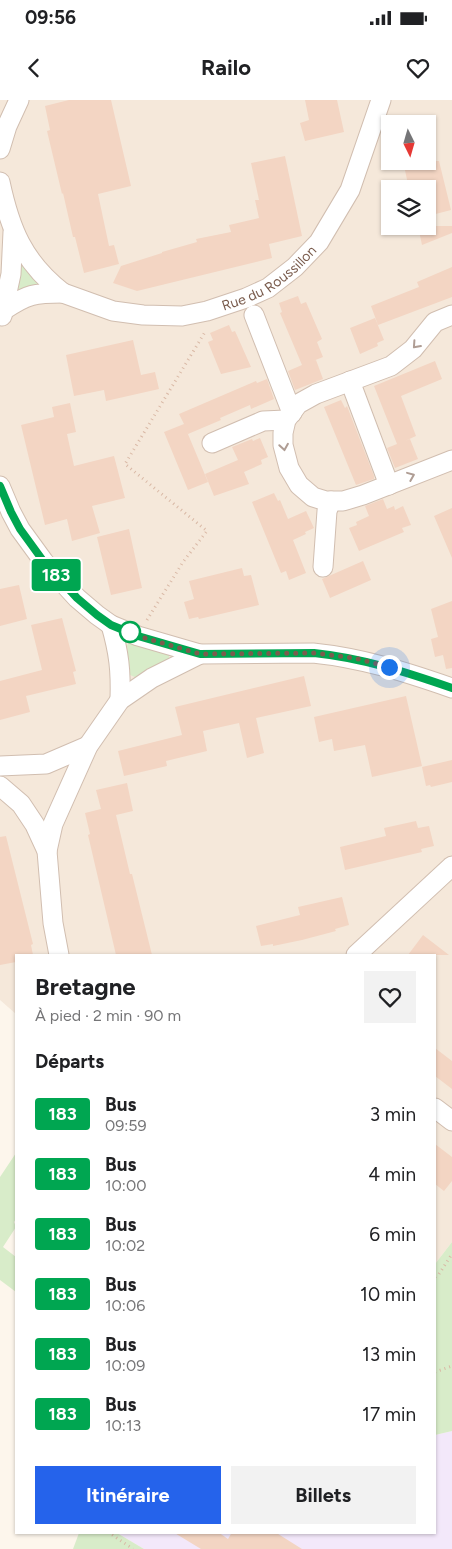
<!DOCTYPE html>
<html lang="fr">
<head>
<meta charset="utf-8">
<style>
	body { margin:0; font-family:Figtree,sans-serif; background:#f2f2f2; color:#202124; height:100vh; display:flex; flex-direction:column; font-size:19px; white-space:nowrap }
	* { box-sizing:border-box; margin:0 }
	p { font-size:16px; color:#757577 }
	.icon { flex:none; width:28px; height:28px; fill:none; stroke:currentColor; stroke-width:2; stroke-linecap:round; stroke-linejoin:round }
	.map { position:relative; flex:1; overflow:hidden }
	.side { position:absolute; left:15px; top:854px; width:421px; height:580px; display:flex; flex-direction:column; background:#fff; border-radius:0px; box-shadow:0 1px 4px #0004 }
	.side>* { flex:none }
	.badge { padding:0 10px; border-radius:4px; font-size:18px; line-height:32px }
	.needle { width:32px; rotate:175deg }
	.tools { position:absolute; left:381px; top:15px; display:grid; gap:10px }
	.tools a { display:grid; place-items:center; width:55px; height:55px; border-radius:0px; background:#fff; box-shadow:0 1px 4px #0004; font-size:25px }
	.you { position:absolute; width:25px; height:25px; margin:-12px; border:4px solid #fff; border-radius:50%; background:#1a73e8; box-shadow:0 0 0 8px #1a73e833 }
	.map>.badge { position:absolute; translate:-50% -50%; box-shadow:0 0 0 2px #fff }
	h2 { padding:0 20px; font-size:19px; line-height:45px }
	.round { display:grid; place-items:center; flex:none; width:52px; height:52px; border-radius:0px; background:#f2f2f2 }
	.headline { display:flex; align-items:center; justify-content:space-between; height:85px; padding:0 20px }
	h1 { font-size:24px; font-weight:700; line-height:38px }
	.primary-button { display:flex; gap:10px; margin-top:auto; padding:10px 20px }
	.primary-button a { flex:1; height:58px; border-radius:0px; background:#2563eb; color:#fff; font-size:20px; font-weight:700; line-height:58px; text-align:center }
	.primary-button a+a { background:#f2f2f2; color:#202124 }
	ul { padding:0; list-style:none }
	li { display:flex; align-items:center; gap:15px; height:60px; padding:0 20px }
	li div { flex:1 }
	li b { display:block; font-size:19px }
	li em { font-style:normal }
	li .badge { min-width:55px; font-weight:700; text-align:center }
	.status { display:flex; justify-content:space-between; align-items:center; height:35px; padding:0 25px; background:#fff; direction:ltr }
	.status svg { height:14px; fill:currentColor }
	header { display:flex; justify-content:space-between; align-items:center; height:65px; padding:0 20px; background:#fff; font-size:22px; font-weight:700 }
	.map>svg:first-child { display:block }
	.residential { fill:#f5e8da; fill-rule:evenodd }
	.education { fill:#f3e8fa }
	.green { fill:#d8ecc9 }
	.building { fill:#f3d5c3 }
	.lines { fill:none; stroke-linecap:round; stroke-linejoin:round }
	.minor-casing { stroke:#d1beb0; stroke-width:21 }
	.path { stroke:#d9b8a5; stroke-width:3; stroke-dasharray:1 4; stroke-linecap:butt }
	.minor { stroke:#fff; stroke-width:19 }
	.oneway { stroke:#af9d94 }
	.line-casing { stroke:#fff; stroke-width:11 }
	.line { stroke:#00a651; stroke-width:8 }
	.walk { stroke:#7a5c4d; stroke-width:5; stroke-dasharray:0 9 }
	.stop-dot { fill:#fff; stroke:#00a651; stroke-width:2.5 }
	.labels { text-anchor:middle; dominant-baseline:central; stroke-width:4; stroke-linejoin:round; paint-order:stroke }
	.street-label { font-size:14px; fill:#7a5c4d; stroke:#fffaf3 }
</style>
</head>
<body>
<div class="status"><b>09:56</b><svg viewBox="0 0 49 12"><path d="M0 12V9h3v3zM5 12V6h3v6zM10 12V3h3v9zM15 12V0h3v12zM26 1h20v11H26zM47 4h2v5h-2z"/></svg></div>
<header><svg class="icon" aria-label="back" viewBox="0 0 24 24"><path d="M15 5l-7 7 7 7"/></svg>Railo<svg class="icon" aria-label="heart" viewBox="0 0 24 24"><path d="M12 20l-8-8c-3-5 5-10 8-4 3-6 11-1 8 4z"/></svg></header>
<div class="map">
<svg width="452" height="1449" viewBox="0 0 452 1449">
	<rect width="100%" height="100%" fill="#fdf6ec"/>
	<path class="residential" d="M0,0H452V1142L435,1164V855H16V914L0,900ZM390,24H428V61H390ZM390,89H428V126H390Z"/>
	<path class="education" d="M452,1331V1449H144L117,1433L435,1432V1335Z"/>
	<path class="green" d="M18,155L45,187L14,194Z
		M129,541L169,553V559L135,577L130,575L127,546Z
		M16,1053V1119L14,1122L16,1127L3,1147L16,1157V1192L0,1180V1077Z
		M452,1142V1331L435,1335V1164Z
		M79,1433H117L144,1449H73Z"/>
	<path class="building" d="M69,0H111L131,86L98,94L109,146L114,145L119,164L84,173L75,137H73L63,93L62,94L47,31L50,30L45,6Z
		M305,0H337L344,32L305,41L300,23L309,20Z
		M285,56L302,136L269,144L272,158L137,191L113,183L121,166L162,153V152L197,142L196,139L231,132L229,125L259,118L255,100H259L251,63Z
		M403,61H439L451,110L428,116V89H409Z
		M418,126H452V133L422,145Z
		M452,167V197L378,225L371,206L419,187L417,182Z
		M298,196L301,204L306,202L322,239L317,242L323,257L313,261L316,260L323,279L295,290L288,271L302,265L280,213L282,212L279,203Z
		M375,218L384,240L377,243L378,246L360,254L350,228Z
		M229,225L232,232L235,231L251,267L221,274L208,242L213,240L210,233Z
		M133,240L141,275L155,272L159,289L106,301L104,290L74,296L66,255Z
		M435,261L442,279L401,296L416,336L405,341L410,339L418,359L395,368L387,348L397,344L374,286Z
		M267,279L274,299L251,309L250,305L220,318L221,320L188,334L185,327L208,382L188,390L164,332L184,324L179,314L256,281L257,283Z
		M341,300L345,308L347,306L374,376V379L356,385L324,307Z
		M70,303L76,332L67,334L74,366L114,356L125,398L92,406L100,433L72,441L67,419L45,425L21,325L54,317L52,307Z
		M260,338L268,357L261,360L262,364L244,372L249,384L214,396L205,374L238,360L232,347L252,339L253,341Z
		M274,393L278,401L280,400L288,419L306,411L314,428L305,432L306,434L293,440L306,473L289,480L286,471L281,473L252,402Z
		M383,399L387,409L394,406L395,410L403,406L411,425L402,428L404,432L359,451L349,428L357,425L356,422L369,416L365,406Z
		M452,408V458L434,416Z
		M129,429L142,488L111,495L97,437Z
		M363,461L371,480L330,498L322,479Z
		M242,468L244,476L251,475L259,505L199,519L198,517L189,519L184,502L194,499L189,481Z
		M19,485L27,519L0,526V489Z
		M452,501V568L446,569L443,555L435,557L431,539L438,537L431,509Z
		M62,518L76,571L73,572L76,584L26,596L30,612L0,620V581L42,570L31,525Z
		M304,576L311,606L256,618L264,653L247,658L239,623L203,631L207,651L166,661L167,666L124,676L118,651L182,635L175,607Z
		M406,596L422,666L372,677L365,645L334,651L332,639L319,642L314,617Z
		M452,660V682L431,687L430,685L426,686L422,667Z
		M127,683L133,711L116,715L130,774H132L152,855H116L88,735L90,734L85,713L101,709L96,690Z
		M416,721L418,728L429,726L434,746L421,749L422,752L345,770L340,747L386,736L384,728Z
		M6,736L33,844L31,845L33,855H16V862L0,865V737Z
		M342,797L349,825L335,829L336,831L302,840L273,846V844L261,846L256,826L300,815L298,807Z
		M423,835L449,855H408Z
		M435,948L452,961V989L435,976Z
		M435,1044L452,1057V1081L444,1091L435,1084Z
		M173,1432H218L228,1439L232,1432H275L302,1449H201Z"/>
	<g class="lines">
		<g class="minor-casing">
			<g id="minor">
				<path d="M0,49L7,26L19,0"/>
				<path d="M0,82C10,129 23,162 63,193C35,193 27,194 4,210"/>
				<path id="s1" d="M63,193L113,211L143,215L182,216L207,211L246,198L268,188L295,167L319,142L350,90L381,0"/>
				<path d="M254,215L292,313"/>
				<path d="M452,215L435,222L413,249L391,266L316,294L298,304L286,320L283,333V345L289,368L299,385L313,397L326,401H343L363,395L452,360"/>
				<path d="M2,216L11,174L13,132"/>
				<path d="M350,281L389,385"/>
				<path d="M212,343L263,321L286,320"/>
				<path d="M0,386L11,412L20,429L44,462L77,498L97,515L111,525L138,536L200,554L313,553C362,558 406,572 452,588"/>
				<path d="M323,467L327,411L331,401"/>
				<path d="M111,525C119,553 121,571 120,600"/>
				<path d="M0,666L46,664L88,646"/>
				<path d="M0,686L21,704L35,725L47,751L53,823L59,855"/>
				<path d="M47,751L53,724L88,646L120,600L152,578L200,554"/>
				<path d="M356,855L452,766"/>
				<path d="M435,1008L452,1021"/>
			</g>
		</g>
		<path class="path" d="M147,520L183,462L207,431L125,364L205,232
			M435,1177L439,1174L452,1154
			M435,1272L452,1266
			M108,1432L133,1449"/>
		<use href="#minor" class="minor"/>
	</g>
	<defs><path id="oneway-chevron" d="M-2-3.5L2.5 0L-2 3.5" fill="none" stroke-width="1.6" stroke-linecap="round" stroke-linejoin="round" transform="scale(1.25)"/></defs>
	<g class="oneway">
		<use href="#oneway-chevron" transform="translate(416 245) rotate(132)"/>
		<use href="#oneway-chevron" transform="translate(284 347) rotate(81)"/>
		<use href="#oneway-chevron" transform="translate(411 376) rotate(-22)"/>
	</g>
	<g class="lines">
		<g class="line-casing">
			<path id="line" d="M0,386L11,412L20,429L44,462L77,498L97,515L111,525L138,536L200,554L314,553C362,558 406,572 452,588"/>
		</g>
		<use href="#line" class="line"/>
		<path class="walk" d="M130,532L125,530L138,536L200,554L314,553L354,558L389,567"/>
	</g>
	<circle class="stop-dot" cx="130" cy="532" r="10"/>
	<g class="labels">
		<g class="street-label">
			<text stroke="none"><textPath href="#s1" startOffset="219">Rue du Roussillon</textPath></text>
		</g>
	</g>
</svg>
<div class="tools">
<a><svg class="needle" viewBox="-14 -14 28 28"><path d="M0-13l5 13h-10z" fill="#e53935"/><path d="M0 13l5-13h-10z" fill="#757577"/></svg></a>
<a><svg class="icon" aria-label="layers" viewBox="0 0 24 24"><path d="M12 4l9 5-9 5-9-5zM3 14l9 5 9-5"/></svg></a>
</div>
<div class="you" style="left:389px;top:567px"></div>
<b class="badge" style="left:56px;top:475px;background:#00a651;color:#fff">183</b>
<section class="side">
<div class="headline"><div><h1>Bretagne</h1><p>À pied · 2 min · 90 m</p></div><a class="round"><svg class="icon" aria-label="heart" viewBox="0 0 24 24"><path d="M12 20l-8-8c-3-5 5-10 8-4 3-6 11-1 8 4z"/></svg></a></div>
<h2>Départs</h2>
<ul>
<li><span class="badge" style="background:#00a651;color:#fff">183</span><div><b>Bus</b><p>09:59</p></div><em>3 min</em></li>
<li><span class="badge" style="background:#00a651;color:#fff">183</span><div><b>Bus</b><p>10:00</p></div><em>4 min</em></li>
<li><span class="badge" style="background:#00a651;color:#fff">183</span><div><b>Bus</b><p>10:02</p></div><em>6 min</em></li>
<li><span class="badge" style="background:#00a651;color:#fff">183</span><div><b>Bus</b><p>10:06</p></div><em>10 min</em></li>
<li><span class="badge" style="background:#00a651;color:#fff">183</span><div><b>Bus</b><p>10:09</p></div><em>13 min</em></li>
<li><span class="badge" style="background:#00a651;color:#fff">183</span><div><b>Bus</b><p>10:13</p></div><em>17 min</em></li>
</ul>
<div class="primary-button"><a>Itinéraire</a><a>Billets</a></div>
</section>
</div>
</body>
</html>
